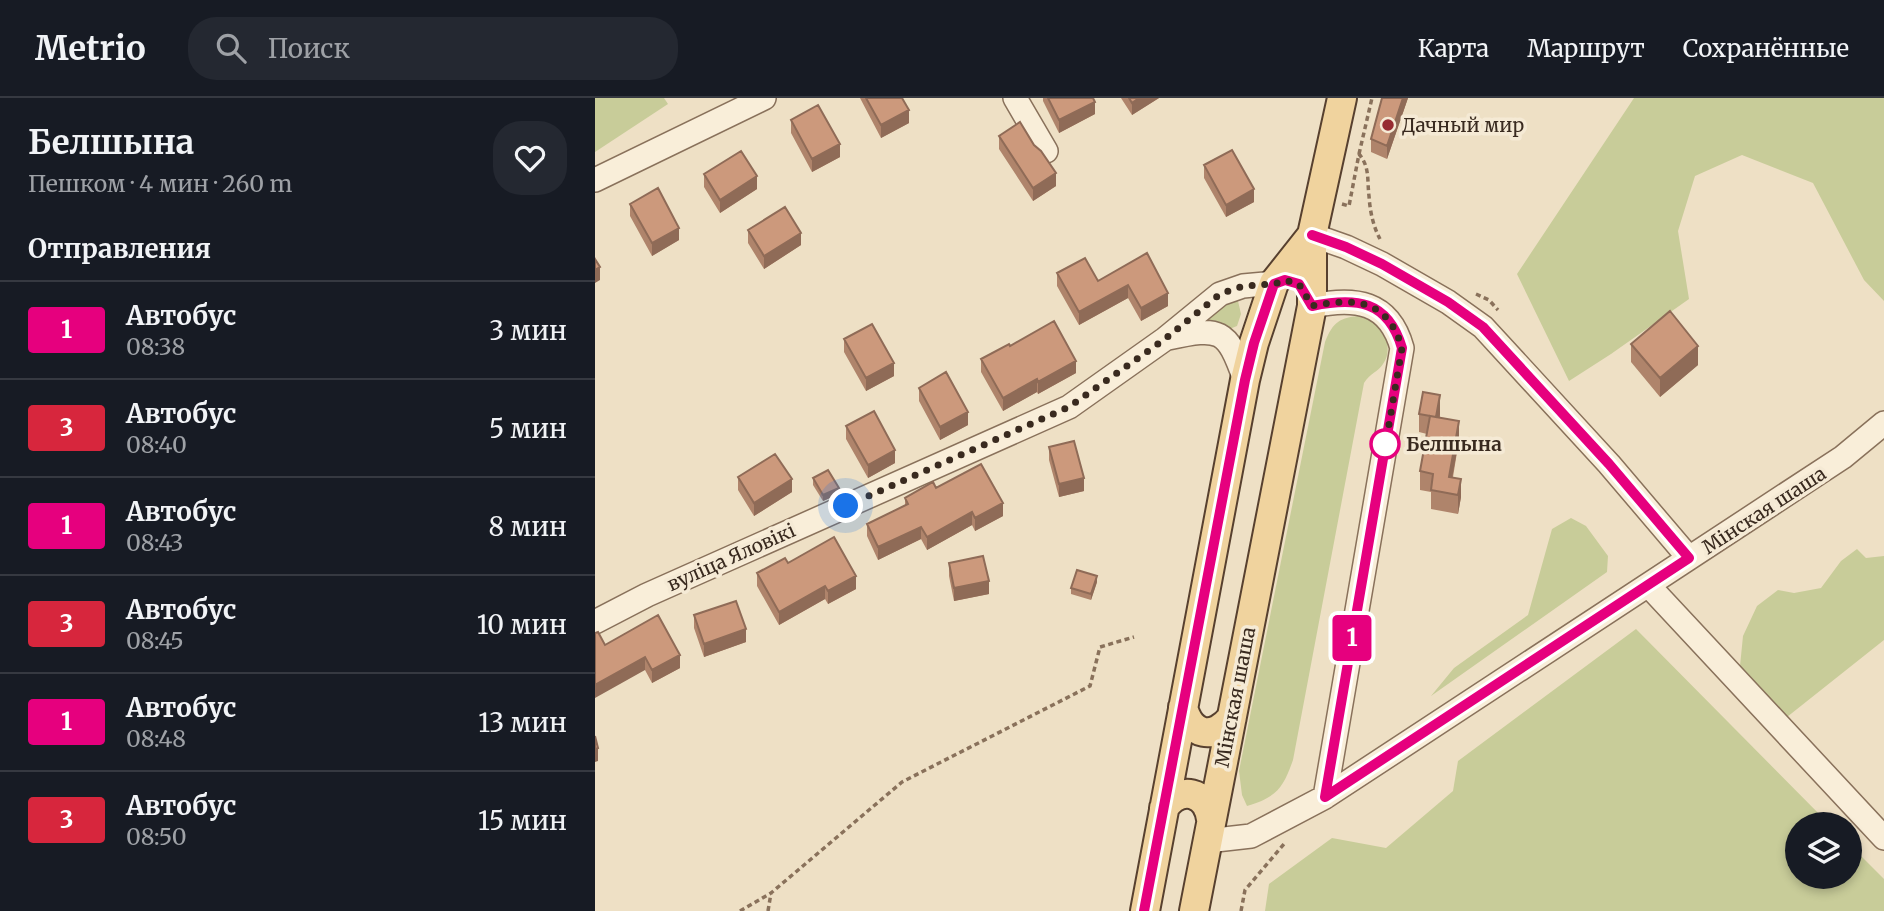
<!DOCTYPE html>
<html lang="ru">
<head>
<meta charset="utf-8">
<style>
	body { margin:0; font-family:Merriweather,serif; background:#242831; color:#f1f3f6; height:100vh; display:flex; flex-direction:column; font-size:26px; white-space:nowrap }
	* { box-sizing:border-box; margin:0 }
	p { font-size:23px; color:#9ea1a6 }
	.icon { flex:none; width:38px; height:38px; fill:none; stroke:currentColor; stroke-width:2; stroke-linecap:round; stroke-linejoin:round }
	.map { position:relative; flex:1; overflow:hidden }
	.side { display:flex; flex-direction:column; background:#171b24; width:595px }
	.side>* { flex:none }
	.badge { padding:0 14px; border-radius:5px; font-size:24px; line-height:46px }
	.tools { position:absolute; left:1190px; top:714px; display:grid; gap:14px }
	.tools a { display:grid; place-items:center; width:77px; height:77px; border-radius:50%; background:#171b24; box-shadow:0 4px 10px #0003; font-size:35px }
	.you { position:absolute; width:35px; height:35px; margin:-18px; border:5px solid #fff; border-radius:50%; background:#1a73e8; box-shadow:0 0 0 10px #1a73e833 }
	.map>.badge { position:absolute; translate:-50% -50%; box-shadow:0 0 0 4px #fff }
	h2 { padding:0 28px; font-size:26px; line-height:63px }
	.round { display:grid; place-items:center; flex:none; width:74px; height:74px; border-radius:28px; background:#242831 }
	.headline { display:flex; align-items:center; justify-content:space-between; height:119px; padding:0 28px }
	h1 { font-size:33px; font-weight:700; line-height:52px }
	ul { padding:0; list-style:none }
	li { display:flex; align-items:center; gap:21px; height:98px; padding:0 28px; border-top:2px solid #363941 }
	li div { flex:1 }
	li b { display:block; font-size:26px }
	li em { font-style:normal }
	li .badge { min-width:77px; font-weight:700; text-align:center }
	header { display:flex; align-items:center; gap:42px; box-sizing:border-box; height:98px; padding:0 35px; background:#171b24; border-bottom:2px solid #363941 }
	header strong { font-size:33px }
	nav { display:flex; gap:38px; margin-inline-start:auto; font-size:24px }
	.search { width:490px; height:63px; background:#242831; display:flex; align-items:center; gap:18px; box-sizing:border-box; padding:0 24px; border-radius:28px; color:#9ea1a6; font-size:26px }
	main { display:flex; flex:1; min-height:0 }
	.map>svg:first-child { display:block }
	.green { fill:#c8cc99 }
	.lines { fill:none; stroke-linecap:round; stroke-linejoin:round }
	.minor-casing { stroke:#89715b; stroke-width:26 }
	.major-casing { stroke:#57402f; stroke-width:32 }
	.path { stroke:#89715b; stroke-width:3.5; stroke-dasharray:5 3.5; stroke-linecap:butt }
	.minor { stroke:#f9eed9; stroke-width:23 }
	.major { stroke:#f0d39e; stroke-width:28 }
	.wall { fill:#af846b }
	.shaded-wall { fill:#8f6b57 }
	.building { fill:#cc997c; stroke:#8f6b57; stroke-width:2 }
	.line-casing { stroke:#fff; stroke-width:16 }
	.line { stroke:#e6007e; stroke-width:10 }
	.walk { stroke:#392a1f; stroke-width:7; stroke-dasharray:0 12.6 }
	.poi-dot { fill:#972c32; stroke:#f5ead5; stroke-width:2.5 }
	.stop-dot { fill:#fff; stroke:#e6007e; stroke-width:3.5 }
	.labels { text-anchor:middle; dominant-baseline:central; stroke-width:7; stroke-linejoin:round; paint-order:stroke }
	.poi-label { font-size:19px; fill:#392a1f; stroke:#f5ead5; text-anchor:start }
	.stop-label { font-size:19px; font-weight:bold; fill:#392a1f; stroke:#f5ead5; text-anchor:start }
	.street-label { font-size:19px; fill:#392a1f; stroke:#f5ead5 }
</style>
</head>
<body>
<header>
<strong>Metrio</strong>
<div class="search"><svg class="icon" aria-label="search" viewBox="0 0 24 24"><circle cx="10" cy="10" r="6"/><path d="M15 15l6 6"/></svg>Поиск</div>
<nav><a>Карта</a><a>Маршрут</a><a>Сохранённые</a></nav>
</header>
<main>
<section class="side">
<div class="headline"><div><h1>Белшына</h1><p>Пешком · 4 мин · 260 m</p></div><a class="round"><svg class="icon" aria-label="heart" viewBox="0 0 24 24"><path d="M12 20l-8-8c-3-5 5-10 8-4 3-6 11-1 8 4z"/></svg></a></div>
<h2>Отправления</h2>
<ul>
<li><span class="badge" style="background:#e6007e;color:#fff">1</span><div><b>Автобус</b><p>08:38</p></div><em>3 мин</em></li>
<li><span class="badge" style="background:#d7263d;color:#fff">3</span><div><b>Автобус</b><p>08:40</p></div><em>5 мин</em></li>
<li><span class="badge" style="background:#e6007e;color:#fff">1</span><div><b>Автобус</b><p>08:43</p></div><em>8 мин</em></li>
<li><span class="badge" style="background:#d7263d;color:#fff">3</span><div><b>Автобус</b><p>08:45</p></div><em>10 мин</em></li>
<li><span class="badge" style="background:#e6007e;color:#fff">1</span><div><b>Автобус</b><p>08:48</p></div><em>13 мин</em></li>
<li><span class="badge" style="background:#d7263d;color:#fff">3</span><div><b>Автобус</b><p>08:50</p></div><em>15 мин</em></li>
</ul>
</section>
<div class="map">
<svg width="1289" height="813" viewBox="0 0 1289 813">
	<rect width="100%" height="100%" fill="#eee0c5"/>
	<path class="green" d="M0,0H69L73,6L0,54Z
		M1039,0H1289V203L1269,182L1218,85L1147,57L1100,78L1083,133L1094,201L1016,256L974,283L922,176Z
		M643,203L646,216L642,228L632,232L610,224L612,216L632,205Z
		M766,218C770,219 774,220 777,221C791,229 798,253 788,266C783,274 775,275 769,285L698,662C688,690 682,699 652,708L647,697L644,673L730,244C738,224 745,219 766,218Z
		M976,420L991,428L1013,458L1012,474L836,598L859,570L933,517L957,431Z
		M1262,451L1271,460L1289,458V542L1192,619L1145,568L1148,538L1162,508L1183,492L1199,495L1226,490L1246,463Z
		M1041,531L1234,726H1202V779H1255V747L1289,781V813H670L674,786L737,740L791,750L858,693L863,663Z"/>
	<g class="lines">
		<g class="minor-casing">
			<path id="minor" d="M420,0L451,53
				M0,82L169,0
				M717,137L751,149L787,166L853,204L888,229L1014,366L1094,460
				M717,208C760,199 794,203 807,250L730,699
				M573,240C625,229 632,230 650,282
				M1053,487L1289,740
				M0,524L52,497L474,309L570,241L625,196L648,188L679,185
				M612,743L656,738L730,699L1248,359L1289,325"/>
		</g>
		<g class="major-casing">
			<path id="major" d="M588,609C595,638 619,643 637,619
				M569,710C585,687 612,693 616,721
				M550,813L650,282L659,245L679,185L717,137
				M599,813L717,208V137L747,0"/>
		</g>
		<path class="path" d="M764,56L777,0
			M747,106L754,108L764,56C775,69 772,82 774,98C775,113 778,128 785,141
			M881,196L894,202L903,212
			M145,813L176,795L307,684L495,588L505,549L539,539
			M173,813L176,795
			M646,813L650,792L689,746"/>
		<use href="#minor" class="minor"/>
		<use href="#major" class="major"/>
	</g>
	<path class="wall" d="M265,0H307L314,25L286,40Z
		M448,0H498L500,16L464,35L448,3Z
		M526,0H564L537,17Z
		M787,0H813L792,61L776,54V41Z
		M196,22L245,59L217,74L196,35Z
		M404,38L461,88L438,103L404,51Z
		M609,67L659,104L631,119L609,80Z
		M109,76L162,91L125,115L109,89Z
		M35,106L84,142L57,158L35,118Z
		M153,132L206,147L169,171L153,145Z
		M552,155L573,208L546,223L533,200L484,227L462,188V175L503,183Z
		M249,241L299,278L271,293L249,254Z
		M1036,246L1103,267L1065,299L1036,264Z
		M415,248L481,275L443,296L442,294L408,313L386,274V261Z
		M324,290L373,327L345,342L324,303Z
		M824,316H845V319L864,342L858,379L866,399L863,416L836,411V394L825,392V373L832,336L824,334Z
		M251,328L300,365L273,380L251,341Z
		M454,349L489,393L464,399L454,362Z
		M143,379L197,394L159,418L143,392Z
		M218,380L244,396L228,403L218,387Z
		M341,390L408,418L380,433L377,427L332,452L326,441L283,462L272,438V426L310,408V400Z
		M193,465L261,491L233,506L230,501L184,527L162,488V475Z
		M354,465L394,496L359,503L354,478Z
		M502,484L496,502L476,496V490Z
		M99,517L151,544L109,559L99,530Z
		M10,547L85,570L57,585L50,572Z"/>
	<path class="shaded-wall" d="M544,0H564L537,17V5Z
		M808,0H813L792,61V48Z
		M500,4V16L464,35V22Z
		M314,12V25L286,40V27Z
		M245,46V59L217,74V61Z
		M461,75V88L438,103V90Z
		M162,78V91L125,115V102Z
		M659,91V104L631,119V107Z
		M84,130V142L57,158V145Z
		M206,135V147L169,171V158Z
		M5,169V182L0,185V172Z
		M533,187V200L484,227V214Z
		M573,195V208L546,223V210Z
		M1103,248V267L1065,299V280Z
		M481,263V275L443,296V284Z
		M299,265V278L271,293V280Z
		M442,281V294L408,313V300Z
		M845,297V316L841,337V319Z
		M373,314V327L345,342V329Z
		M864,323V342L854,397V379Z
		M300,352V365L273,380V367Z
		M489,380V393L464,399V386Z
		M197,381V394L159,418V405Z
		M866,381V399L863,416V397Z
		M244,390V396L228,403V397Z
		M408,405V418L380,433V420Z
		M377,414V427L332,452V439Z
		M326,429V441L283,462V449Z
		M261,478V491L233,506V493Z
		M502,478V484L496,502V496Z
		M394,483V496L359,503V490Z
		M230,488V501L184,527V514Z
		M151,531V544L109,559V546Z
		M85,557V570L57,585V572Z
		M50,559V572L0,600V587Z
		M3,650V663L0,664V651Z"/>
	<path class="building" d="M271,0H307L314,12L286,27Z
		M453,0H498L500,4L464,22Z
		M534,0H544L537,5Z
		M787,0H808L792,48L776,41Z
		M223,7L245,46L217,61L196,22Z
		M425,24L439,47L446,53L461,75L438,90L404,38Z
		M637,52L659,91L631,107L609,67Z
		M146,53L162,78L125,102L109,76Z
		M63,90L84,130L57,145L35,106Z
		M190,109L206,135L169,158L153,132Z
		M552,155L573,195L546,210L533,187L484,214L462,175L490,160L503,183Z
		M0,161L5,169L0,172Z
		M1075,213L1103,248L1065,280L1036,246Z
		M459,223L481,263L443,284L442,281L408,300L386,261L414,246L415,248Z
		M277,226L299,265L271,280L249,241Z
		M351,274L373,314L345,329L324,290Z
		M828,294L845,297L841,319L824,316Z
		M279,313L300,352L273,367L251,328Z
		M835,318L864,323L854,379L866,381L863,397L836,392L838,376L825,373Z
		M479,343L489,380L464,386L454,349Z
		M180,356L197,381L159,405L143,379Z
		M386,366L408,405L380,420L377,414L332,439L326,429L283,449L272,426L313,406L310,400L338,384L341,390Z
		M233,372L244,390L228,397L218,380Z
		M239,439L261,478L233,493L230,488L184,514L162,475L190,460L193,465Z
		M388,458L394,483L359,490L354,465Z
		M482,472L502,478L496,496L476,490Z
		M141,503L151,531L109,546L99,517Z
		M63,517L85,557L57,572L50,559L0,587V535L3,534L10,547Z
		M0,638L3,650L0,651Z"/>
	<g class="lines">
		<g class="line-casing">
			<path id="line" d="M549,813L650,282L659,245L679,186L690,182L704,186L717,208C761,199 793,202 807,250L730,699L1094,460L1014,366L888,229L853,204L787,166L751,149L717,137"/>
		</g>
		<use href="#line" class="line"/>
		<path class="walk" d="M251,408L474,309L570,241L625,196L648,188L679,186L690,182L704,186L717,208C761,199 793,202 807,250L789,356L790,346"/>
	</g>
	<circle class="poi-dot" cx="793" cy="27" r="7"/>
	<circle class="stop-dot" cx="790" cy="346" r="14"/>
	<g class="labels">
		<g class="poi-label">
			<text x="807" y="27">Дачный мир</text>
		</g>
		<g class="stop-label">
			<text x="811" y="346">Белшына</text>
		</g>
		<g class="street-label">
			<text transform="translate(1169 412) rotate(-33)">Мінская шаша</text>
			<text transform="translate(136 459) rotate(-24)">вуліца Яловікі</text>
			<text transform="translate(640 599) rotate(-79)">Мінская шаша</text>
		</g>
	</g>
</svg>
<div class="tools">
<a><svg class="icon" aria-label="layers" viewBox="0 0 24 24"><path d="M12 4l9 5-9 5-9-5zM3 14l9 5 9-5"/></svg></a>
</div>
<div class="you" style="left:251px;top:408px"></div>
<b class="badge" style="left:757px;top:540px;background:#e6007e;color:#fff">1</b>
</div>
</main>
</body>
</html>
